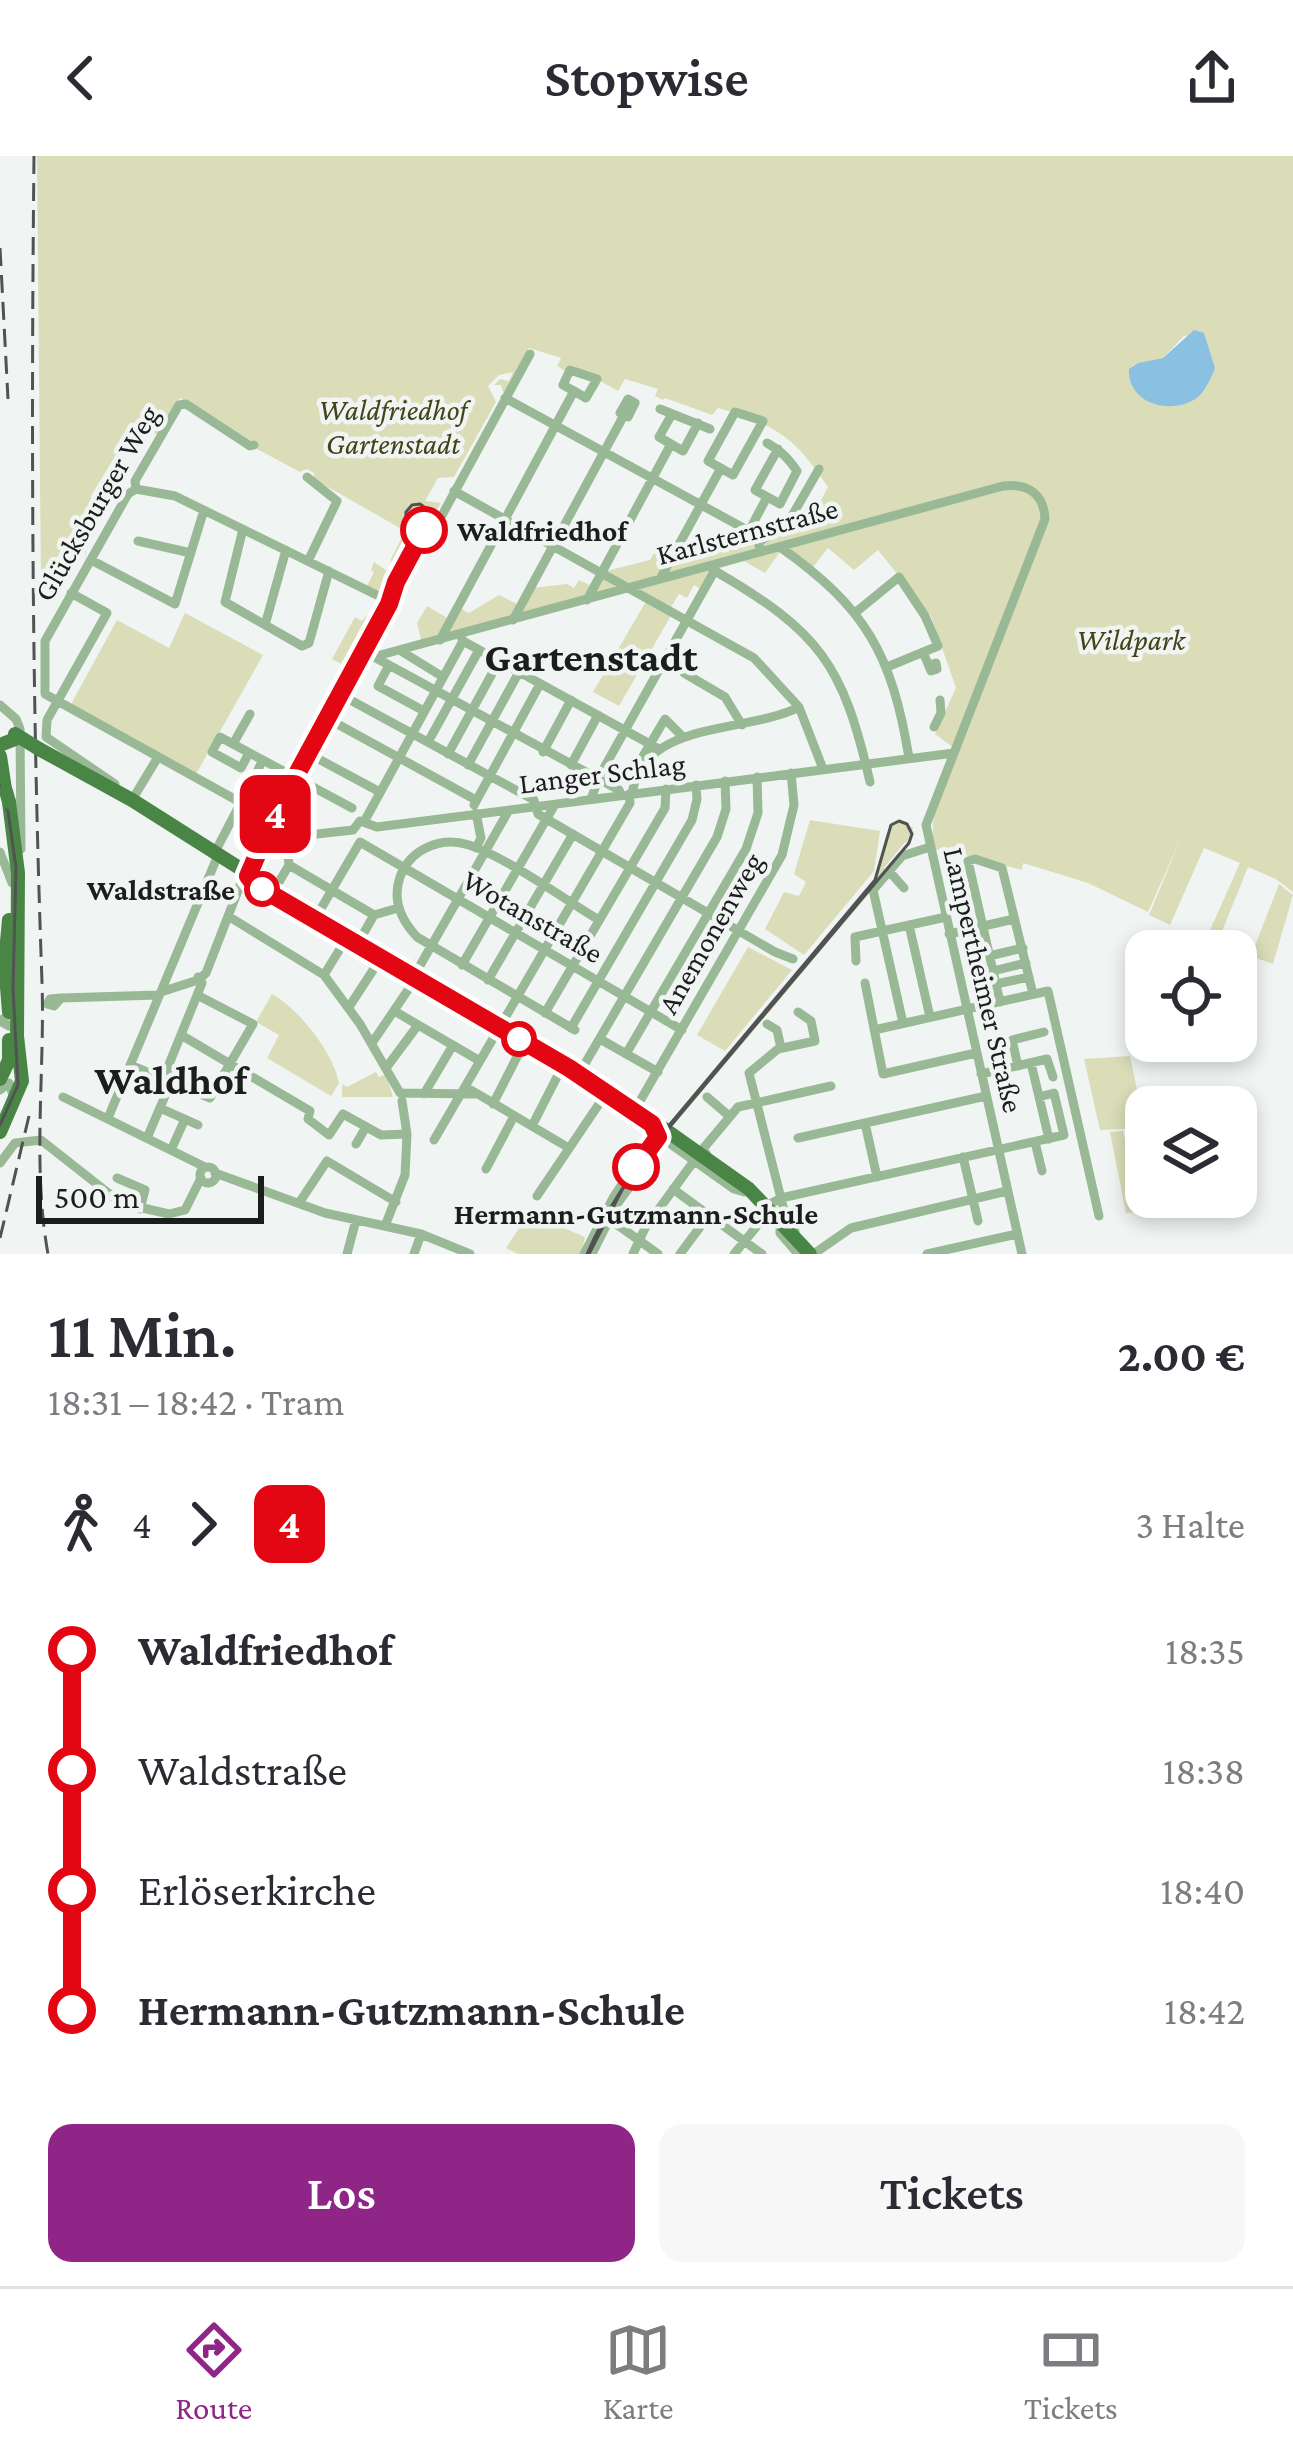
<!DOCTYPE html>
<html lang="de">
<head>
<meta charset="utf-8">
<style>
	body { margin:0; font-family:"Crimson Pro",serif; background:#f7f7f7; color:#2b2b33; height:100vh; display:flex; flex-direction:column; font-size:45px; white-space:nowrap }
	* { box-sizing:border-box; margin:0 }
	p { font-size:39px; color:#7c7c81 }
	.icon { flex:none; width:66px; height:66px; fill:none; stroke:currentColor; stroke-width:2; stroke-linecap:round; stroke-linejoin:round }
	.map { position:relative; height:1098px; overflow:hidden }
	.sheet { display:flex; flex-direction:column; background:#fff; flex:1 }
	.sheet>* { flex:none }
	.badge { padding:0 24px; border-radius:18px; font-size:42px; line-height:78px }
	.controls { position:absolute; left:1125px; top:774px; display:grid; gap:24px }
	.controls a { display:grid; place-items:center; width:132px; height:132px; border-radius:24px; background:#fff; box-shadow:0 6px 18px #0003; font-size:60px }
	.scale { position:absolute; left:36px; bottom:30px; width:228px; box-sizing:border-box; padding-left:12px; border:6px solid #1c1e1d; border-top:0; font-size:33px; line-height:42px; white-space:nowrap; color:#1c1e1d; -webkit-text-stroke:9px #f0f5f3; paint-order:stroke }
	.map>.badge { position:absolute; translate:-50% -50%; box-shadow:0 0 0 6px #fff }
	.legs { display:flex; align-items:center; gap:18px; height:132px; padding:0 48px; font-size:39px }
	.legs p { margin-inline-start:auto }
	.headline { display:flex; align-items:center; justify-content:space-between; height:204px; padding:0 48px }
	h1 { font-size:66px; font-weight:600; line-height:90px }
	.action { display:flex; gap:24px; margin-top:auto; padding:24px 48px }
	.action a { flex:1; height:138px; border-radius:24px; background:#902588; color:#fff; font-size:48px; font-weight:600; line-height:138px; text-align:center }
	.action a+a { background:#f7f7f7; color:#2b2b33 }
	ul { padding:0 48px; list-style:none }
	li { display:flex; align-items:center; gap:42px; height:120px; font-size:45px }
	li i { display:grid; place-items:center; width:18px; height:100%; margin:0 15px; background:currentColor }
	li i::after { content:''; width:30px; height:30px; margin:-15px; border:9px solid; border-radius:50%; background:#fff }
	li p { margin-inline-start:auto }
	li:first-child i { background:linear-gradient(#0000 50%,currentColor 0) }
	li:last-child i { background:linear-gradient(currentColor 50%,#0000 0) }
	header { display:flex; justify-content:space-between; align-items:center; height:156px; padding:0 48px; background:#fff; font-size:54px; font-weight:600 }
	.dock { display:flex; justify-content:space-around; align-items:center; height:168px; border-top:3px solid #e1e1e2; background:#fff; font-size:33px; color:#7c7c81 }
	.dock a { display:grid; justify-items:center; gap:6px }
	.dock .active { color:#902588 }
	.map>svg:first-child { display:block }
	.green { fill:#daddb8; fill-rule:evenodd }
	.water { fill:#8ac1e3 }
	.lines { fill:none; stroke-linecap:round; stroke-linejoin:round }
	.minor { stroke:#99b996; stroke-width:9 }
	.major { stroke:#498645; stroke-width:14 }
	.tram { stroke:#505352; stroke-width:3 }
	.rail { stroke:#505352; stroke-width:3; stroke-dasharray:18 9; stroke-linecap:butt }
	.major-bridge { stroke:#498645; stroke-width:14 }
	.line-1-casing { stroke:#fff; stroke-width:27 }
	.line-1 { stroke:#e30613; stroke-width:18 }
	.stop-1-dot { fill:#fff; stroke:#e30613; stroke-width:6 }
	.labels { text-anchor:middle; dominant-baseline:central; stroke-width:9; stroke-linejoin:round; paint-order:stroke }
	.park-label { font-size:30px; font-style:italic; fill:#424318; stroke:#f0f5f3 }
	.street-label { font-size:30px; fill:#1c1e1d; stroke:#f0f5f3 }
	.stop-label { font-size:30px; font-weight:bold; fill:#1c1e1d; stroke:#f0f5f3; text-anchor:start }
	.district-label { font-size:42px; font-weight:bold; fill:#1c1e1d; stroke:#f0f5f3 }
</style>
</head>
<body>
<header><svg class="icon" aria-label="back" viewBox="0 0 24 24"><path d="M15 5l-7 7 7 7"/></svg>Stopwise<svg class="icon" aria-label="share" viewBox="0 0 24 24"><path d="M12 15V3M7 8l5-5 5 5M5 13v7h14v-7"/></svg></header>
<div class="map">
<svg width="1293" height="1098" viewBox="0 0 1293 1098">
	<rect width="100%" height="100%" fill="#f0f5f3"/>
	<path class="green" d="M37,0H1293V736L1276,723L1248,711L1217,788L1206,783L1240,707L1204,692L1170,769L1149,759L1181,682L1148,756L1088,727L1023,707L1022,714L965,699L951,702L945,692L936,694C925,659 945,628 958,595L935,578L956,532L931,460L878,394L854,414L828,392L813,411L782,393L765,417L744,405L714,414L702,434L694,429L687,442L679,438L671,451L632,430L422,487L417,467L427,450L451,464L458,451L469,457L499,439L521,450L532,432L567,428L574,432L579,424L594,431L602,416L650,404L654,397L672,404L677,394C700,391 720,391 734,370L761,384L775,358L789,365L793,358L801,366L817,352L828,331C794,280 776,269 718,252L712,259L665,242L663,244L655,240L658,233L625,223L618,235L572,209L567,216L557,210L561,202L529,192L504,239L501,229H494L500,223L509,225L513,216L499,219L488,230L496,246L454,321L438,322L425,345L441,347L409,396L413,399L386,440L367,430L374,416L371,414L374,406L390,417L391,403L405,375L314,323V317L307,313L300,316L257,293L256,285L247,286L180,242L158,279L135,267L91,340L93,382L86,385V403L83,375L73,374L41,429ZM1204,177C1220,224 1207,253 1153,247L1133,209L1163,202L1184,180Z
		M648,442L673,456L619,550L593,536Z
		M380,444L385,446L383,451L350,513L332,503L355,461L362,465Z
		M185,457L263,499L196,618L70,550L117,464L169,492Z
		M810,664L880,675L874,715L804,799L765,773L784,736L799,740L806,726L794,718Z
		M899,664L913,672L909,688L905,686L884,712L887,716L672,971L668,968L875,723C884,705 880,673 899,664Z
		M1279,728L1293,739L1273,808L1251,800Z
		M748,791L792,814L725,895L697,879Z
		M272,838C299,853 333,896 339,927L331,940L267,902L279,879L256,866Z
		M1130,900L1145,972L1100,974L1084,903Z
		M376,916L379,921L386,918L393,941H342V928L347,931Z
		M1123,975L1139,1056L1126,1057L1110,976Z
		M529,1057L585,1081L581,1098H518L506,1092Z"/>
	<path class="water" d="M1194,174L1204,177L1215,212C1212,220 1207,231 1201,238C1179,261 1127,251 1129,213L1138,207L1163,202Z"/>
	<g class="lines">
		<path class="minor" d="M505,242L749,375L757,382L761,396
			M660,253L710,273
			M735,256L763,265L733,319L708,305Z
			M767,287C781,295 788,302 797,315L780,348L755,334L778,293
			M671,288L683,295L698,267
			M254,289L250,290L186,248L179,249L135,325L136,333L128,338L45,485V538L274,665
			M307,321L337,345L308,405
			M136,333L175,340L393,447
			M454,335L754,502L799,551L823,613
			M243,373L225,446L302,490L309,487L329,415
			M749,375L767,341
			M138,385L191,397
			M759,386L789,365L819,313
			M780,391C866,452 892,498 909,602
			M91,404L175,448L204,354
			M715,415C820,476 843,508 870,626
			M660,423L721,312
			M71,437L107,457L47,564L46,581L115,628
			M587,444L671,288L659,281L672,258
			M856,456L899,421L925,460L938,490L887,511
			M513,464L624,259L620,257L628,243L635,247L628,261L624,259
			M265,469L286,394
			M460,479L463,485L659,593
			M440,484L574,235L563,229L570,214L597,223L586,242L574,235
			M401,495L443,521
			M923,496L931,515L937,513L936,507L929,509
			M376,502L619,634L621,639
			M362,504L1003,330C1028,327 1044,338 1045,363L926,669L1022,1098
			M388,511L378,530L424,555
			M684,517L725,541L742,569
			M343,540L534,644L538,658L775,796L793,803
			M0,549L16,563L20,573L21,693
			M330,564L476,644
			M934,571L941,557L940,544
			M428,586L479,494
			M233,588L250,558
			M543,596L571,544
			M249,597L241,612L212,596L220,581L352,652
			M448,598L499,505
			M311,599L380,636
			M468,609L519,516
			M571,609L598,559
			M634,627L630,622L665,563L683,581
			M632,638C643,563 747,578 799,551
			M591,643L600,619L715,414
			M132,644L158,601
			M474,649L540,528
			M476,657L481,682L476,692
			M364,666L463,485
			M263,684L353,674L360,665L377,671L954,597
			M0,696L12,727
			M215,696L263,604
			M289,709L374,759
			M889,715L904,732
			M238,733L530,198
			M284,735L276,731L289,709L286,683
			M319,756L360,686L682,874
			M228,760L324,819L360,868L400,937L476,938
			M909,769L930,861
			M949,778L1014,763
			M362,780L374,759L398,752
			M989,800L1023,792
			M856,805L855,781L946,761
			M462,809L554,650
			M418,813L509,654
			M993,815L1026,807
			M324,819L343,788
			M198,824L206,817L239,732
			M488,824L573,678
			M865,827L883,918L976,897
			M996,828L1029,821
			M161,836L198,824
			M61,842L50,843L47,848L54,850L61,842L158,839
			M1000,846L968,705L975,703L1002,712L1033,838
			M349,851L377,808
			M396,856L480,905
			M545,857L665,652L666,633
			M903,867L873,734L902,700L930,691
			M767,868L777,874L781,892
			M9,870L0,865L9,859
			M571,872L692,664L697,643L696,629
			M575,874L417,781C401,764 392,744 400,721C410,693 441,680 469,689C504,700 564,743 599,764
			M874,874L1048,835L1099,1060
			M181,879L310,955L308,963L329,979L343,958L381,979L407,978
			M600,883L658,916
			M372,887L412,828
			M626,898L746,693L758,657L757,621
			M1031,907L1049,983
			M130,909L210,942L253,868L197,839
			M1018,910L1012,884L1044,876
			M583,911L717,681L726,653L725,625
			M386,912L418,869
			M166,917L213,936
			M981,918L1047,903L1053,921
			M163,923L202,827L198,821
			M0,934L9,927L13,939
			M471,934L569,992
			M424,938L453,889
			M63,941L205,1011
			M707,941L728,959
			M493,948L521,893
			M160,952L198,969
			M636,952L782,699L794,649L791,617
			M108,962L216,704
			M865,967L877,1021
			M532,970L560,915
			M147,982L171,926
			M798,982L986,940
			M434,984L630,647L629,638
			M1035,986L1042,1015
			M356,988L366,971
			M672,989L734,1033L744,1036
			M171,994L185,963
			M706,997L702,994L738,951L831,930
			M963,1001L978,1065
			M0,1007L15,987L41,984L121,1047L169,1058L185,1054L201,1022
			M200 1019a8 8 0 1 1 16 0a8 8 0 1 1-16 0Z
			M486,1013L514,960
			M215,1017L325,1057L421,1078L470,1098
			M117,1022L145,1034L140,1053
			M673,1033L762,1098
			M537,1040L601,945L605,943L623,955
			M299,1047L327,1005L396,1046
			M608,1062L658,1098
			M757,1068L772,1047L781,1042L1064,979L1054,937L1039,941
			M385,1070L405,1019L407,978L402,945
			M780,1072V1077L798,1098
			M795,1075L785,1058L749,917L778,893L815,885L811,865L798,856
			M815,1097L851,1072L1007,1035
			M347,1098L356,1064
			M414,1098L421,1078
			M584,1098L613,1042L655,978
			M592,1098L617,1048L664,984
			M633,1098L645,1072L694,1005
			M680,1098L709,1059
			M734,1098L761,1065
			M927,1098L1017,1078"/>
		<path class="major" d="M0,589L15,583
			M39,593L132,644L293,746L588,919L749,1033L810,1098
			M0,600L5,633
			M9,764L5,807L9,856
			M469,858L528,892
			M0,923L9,904V884
			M0,976L22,925L17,880L18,717L9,646"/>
		<path class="tram" d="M399,420L429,363L427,353L420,348L412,349L406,356V400L389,448L274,660L249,710V722L570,912L655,969L664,972L674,966
			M0,630L8,656L16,711L13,832L18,929L0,969
			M587,1098C607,1052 634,1012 666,973L875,724L891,669L899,665L907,668L912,678L909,687L657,986L622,1034L589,1098"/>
		<path class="rail" d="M34,0C31,275 32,551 42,826C45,916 32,1009 48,1098
			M0,92L8,243
			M0,1082L29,960"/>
		<path class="major-bridge" d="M15,578L39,593
			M6,635L9,646"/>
	</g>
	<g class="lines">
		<g class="line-1-casing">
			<path id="line-1" d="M424,374L396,426L389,448L272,664L248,720L254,728L569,912L652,968L658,981L636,1011"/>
		</g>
		<use href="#line-1" class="line-1"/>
	</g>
	<g class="stop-1-dot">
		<circle cx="424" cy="374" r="21"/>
		<circle cx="262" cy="733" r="15"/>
		<circle cx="519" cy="883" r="15"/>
		<circle cx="636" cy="1011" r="21"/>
	</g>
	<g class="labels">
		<g class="park-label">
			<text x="393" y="253">Waldfriedhof<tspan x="393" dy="34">Gartenstadt</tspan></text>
			<text x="1131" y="483">Wildpark</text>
		</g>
		<g class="street-label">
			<text transform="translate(96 347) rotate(-60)">Glücksburger Weg</text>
			<text transform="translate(747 375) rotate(-15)">Karlsternstraße</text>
			<text transform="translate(602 617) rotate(-7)">Langer Schlag</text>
			<text transform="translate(533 760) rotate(30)">Wotanstraße</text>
			<text transform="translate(710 777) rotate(-60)">Anemonenweg</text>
			<text transform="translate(984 824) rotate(77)">Lampertheimer Straße</text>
		</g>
		<g class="stop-label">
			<text x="457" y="374">Waldfriedhof</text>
			<text x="235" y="733" text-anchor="end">Waldstraße</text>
			<text x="636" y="1057" text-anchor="middle">Hermann-Gutzmann-Schule</text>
		</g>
		<g class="district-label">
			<text x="591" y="500">Gartenstadt</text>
			<text x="171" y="923">Waldhof</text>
		</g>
	</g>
</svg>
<div class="controls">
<a><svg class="icon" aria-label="locate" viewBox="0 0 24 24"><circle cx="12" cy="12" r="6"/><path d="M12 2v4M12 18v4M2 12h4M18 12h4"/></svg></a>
<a><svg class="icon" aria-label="layers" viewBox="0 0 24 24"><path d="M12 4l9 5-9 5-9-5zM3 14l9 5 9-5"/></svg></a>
</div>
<div class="scale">500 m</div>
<b class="badge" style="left:275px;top:658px;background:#e30613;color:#fff">4</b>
</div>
<section class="sheet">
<div class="headline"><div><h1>11 Min.</h1><p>18:31 – 18:42 · Tram</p></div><b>2.00 €</b></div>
<div class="legs"><svg class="icon" aria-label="walk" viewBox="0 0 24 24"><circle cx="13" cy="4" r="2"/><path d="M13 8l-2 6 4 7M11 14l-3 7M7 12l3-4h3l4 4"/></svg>4<svg class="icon" aria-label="forward" viewBox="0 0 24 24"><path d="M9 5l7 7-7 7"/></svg><b class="badge" style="background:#e30613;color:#fff">4</b><p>3 Halte</p></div>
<ul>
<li><i style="color:#e30613"></i><b>Waldfriedhof</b><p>18:35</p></li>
<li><i style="color:#e30613"></i><span>Waldstraße</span><p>18:38</p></li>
<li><i style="color:#e30613"></i><span>Erlöserkirche</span><p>18:40</p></li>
<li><i style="color:#e30613"></i><b>Hermann-Gutzmann-Schule</b><p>18:42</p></li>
</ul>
<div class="action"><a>Los</a><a>Tickets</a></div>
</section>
<nav class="dock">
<a class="active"><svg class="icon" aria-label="directions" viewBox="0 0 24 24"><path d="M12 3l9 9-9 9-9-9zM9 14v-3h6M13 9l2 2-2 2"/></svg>Route</a>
<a><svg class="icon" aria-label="map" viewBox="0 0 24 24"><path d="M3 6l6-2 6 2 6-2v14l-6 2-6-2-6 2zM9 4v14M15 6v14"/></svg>Karte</a>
<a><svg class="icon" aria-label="tickets" viewBox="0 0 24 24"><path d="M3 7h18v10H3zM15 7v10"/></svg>Tickets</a>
</nav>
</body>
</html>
